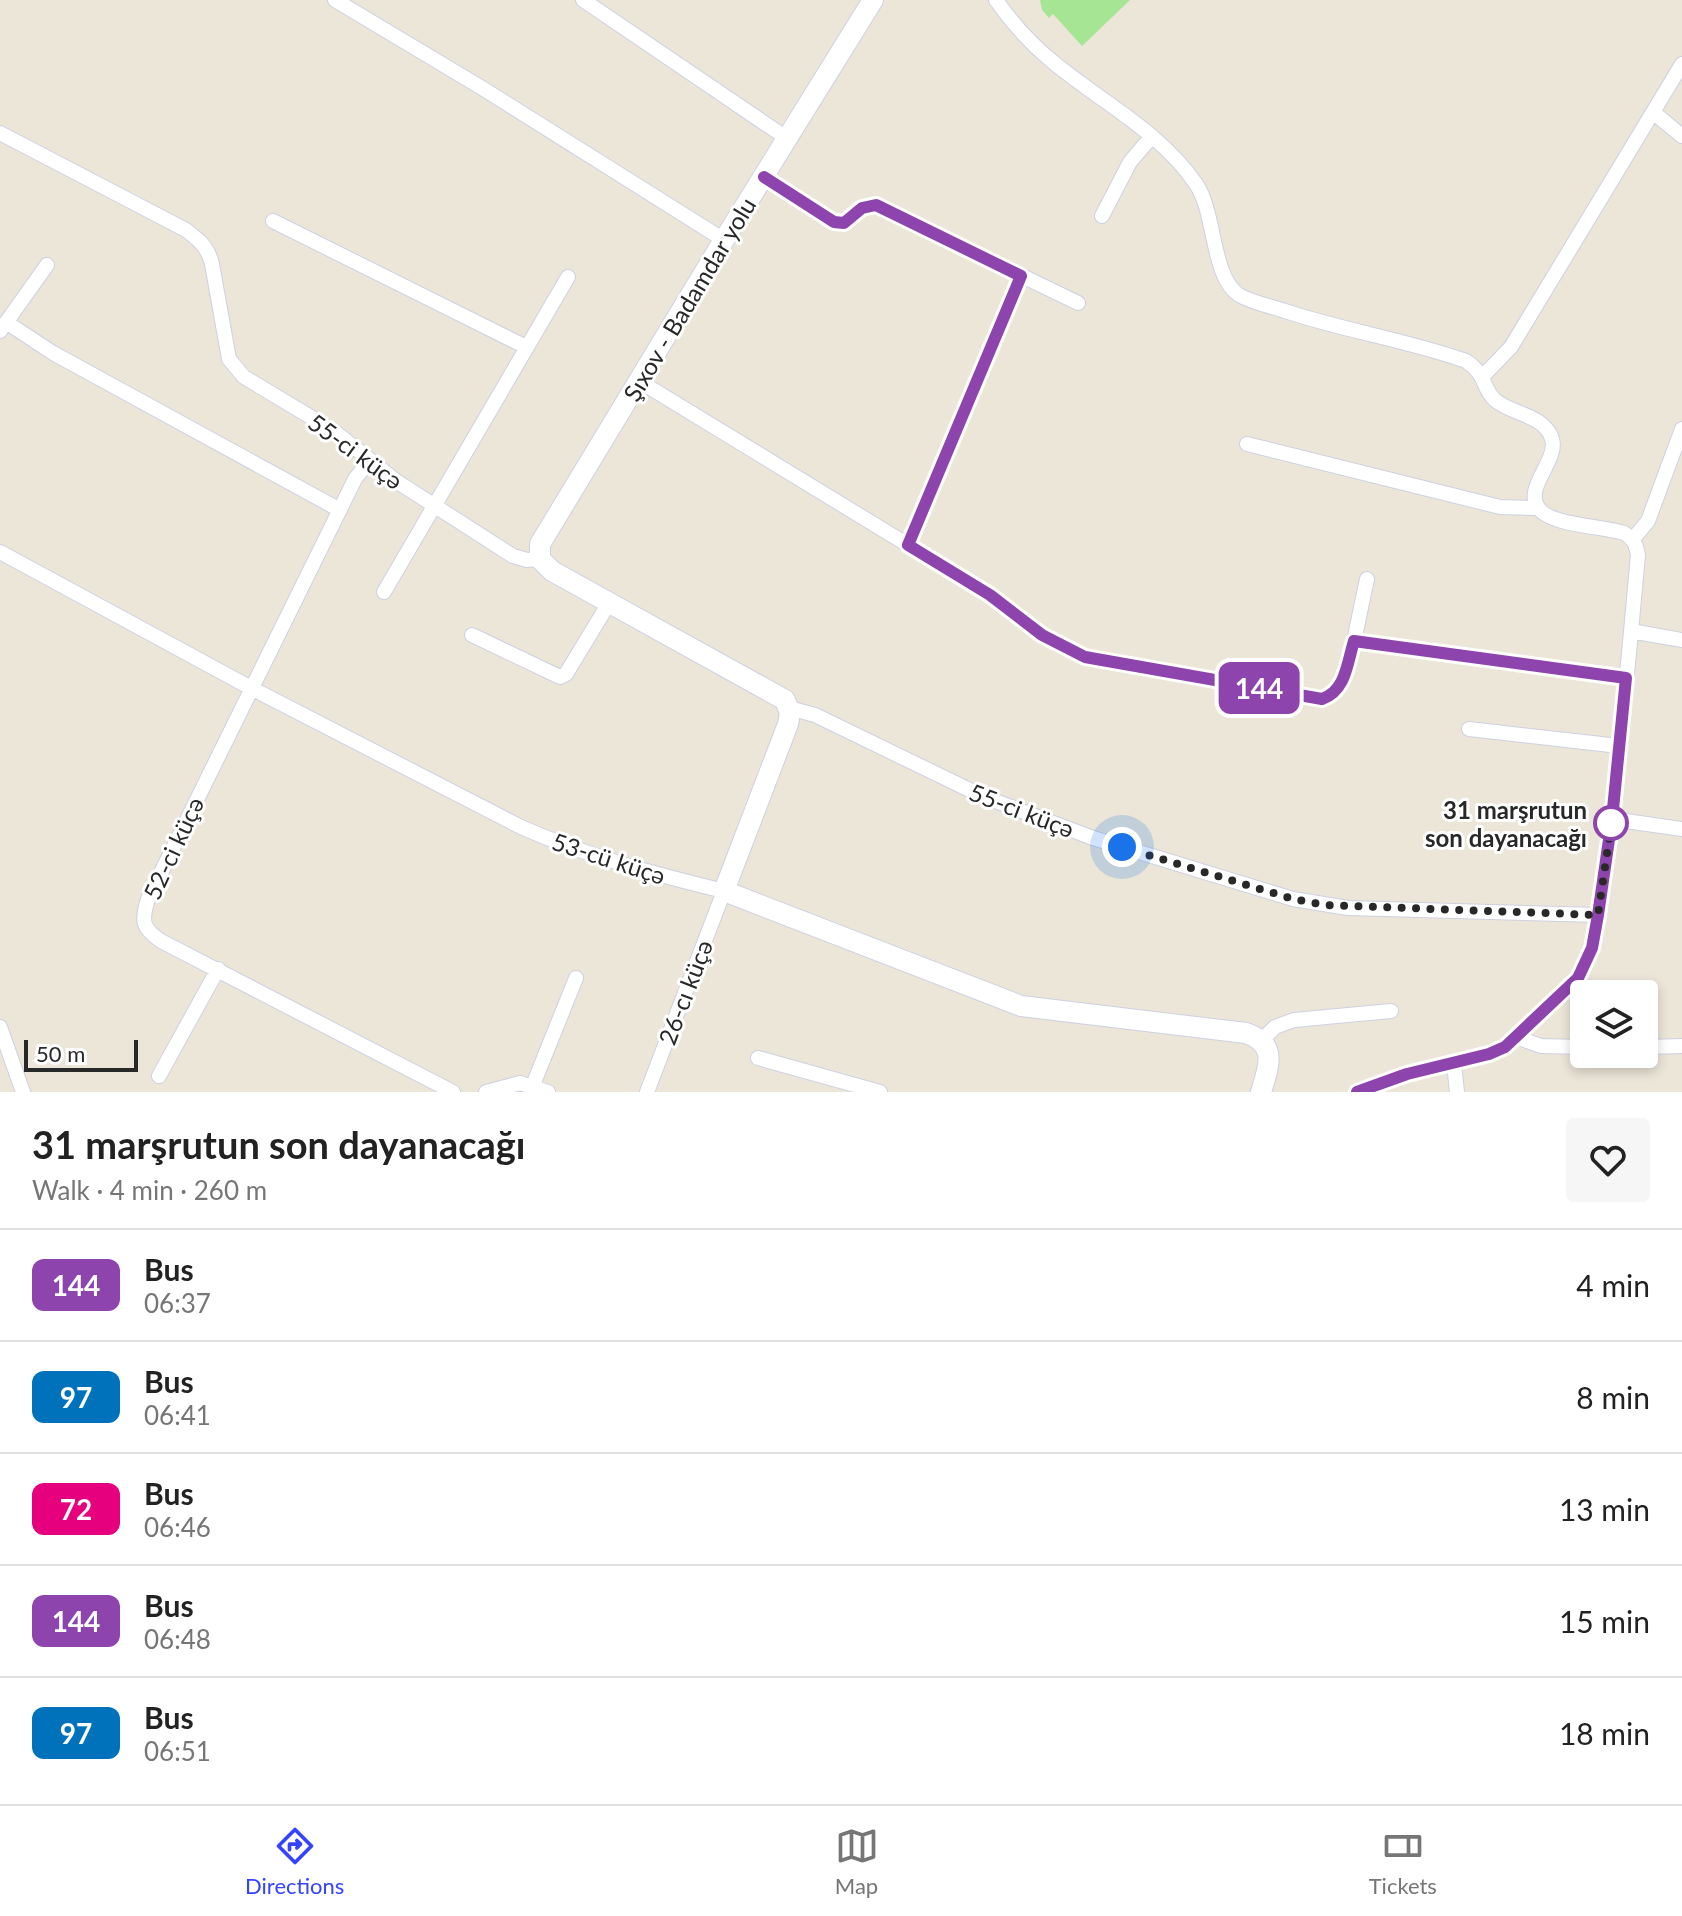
<!DOCTYPE html>
<html lang="en">
<head>
<meta charset="utf-8">
<style>
	body { margin:0; font-family:Lato,sans-serif; background:#f6f6f6; color:#222; height:100vh; display:flex; flex-direction:column; font-size:30px; white-space:nowrap }
	* { box-sizing:border-box; margin:0 }
	p { font-size:26px; color:#767676 }
	.icon { flex:none; width:44px; height:44px; fill:none; stroke:currentColor; stroke-width:2; stroke-linecap:round; stroke-linejoin:round }
	.map { position:relative; height:1092px; overflow:hidden }
	.panel { display:flex; flex-direction:column; background:#fff; flex:1 }
	.panel>* { flex:none }
	.badge { padding:0 16px; border-radius:12px; font-size:28px; line-height:52px }
	.buttons { position:absolute; left:1570px; top:980px; display:grid; gap:16px }
	.buttons a { display:grid; place-items:center; width:88px; height:88px; border-radius:8px; background:#fff; box-shadow:0 4px 12px #0003; font-size:40px }
	.scale { position:absolute; left:24px; bottom:20px; width:114px; box-sizing:border-box; padding-left:8px; border:4px solid #282828; border-top:0; font-size:22px; line-height:28px; white-space:nowrap; color:#282828; -webkit-text-stroke:6px #fff; paint-order:stroke }
	.you { position:absolute; width:40px; height:40px; margin:-20px; border:6px solid #fff; border-radius:50%; background:#1a73e8; box-shadow:0 0 0 12px #1a73e833 }
	.map>.badge { position:absolute; translate:-50% -50%; box-shadow:0 0 0 4px #fff }
	.round { display:grid; place-items:center; flex:none; width:84px; height:84px; border-radius:8px; background:#f6f6f6 }
	.overview { display:flex; align-items:center; justify-content:space-between; height:136px; padding:0 32px }
	h1 { font-size:38px; font-weight:700; line-height:60px }
	ul { padding:0; list-style:none }
	li { display:flex; align-items:center; gap:24px; height:112px; padding:0 32px; border-top:2px solid #e0e0e0 }
	li div { flex:1 }
	li b { display:block; font-size:30px }
	li em { font-style:normal }
	li .badge { min-width:88px; font-weight:700; text-align:center }
	.dock { display:flex; justify-content:space-around; align-items:center; height:112px; border-top:2px solid #e0e0e0; background:#fff; font-size:22px; color:#767676 }
	.dock a { display:grid; justify-items:center; gap:4px }
	.dock .current { color:#3343ff }
	.map>svg:first-child { display:block }
	.green { fill:#a6e593 }
	.lines { fill:none; stroke-linecap:round; stroke-linejoin:round }
	.street-casing { stroke:#ced0e2; stroke-width:16 }
	.secondary-casing { stroke:#ced0e2; stroke-width:22 }
	.street { stroke:#fff; stroke-width:14 }
	.secondary { stroke:#fff; stroke-width:20 }
	.line-casing { stroke:#fff; stroke-width:18 }
	.line { stroke:#8e44ad; stroke-width:12 }
	.walk { stroke:#282828; stroke-width:8; stroke-dasharray:0 14.4 }
	.stop-dot { fill:#fff; stroke:#8e44ad; stroke-width:4 }
	.labels { text-anchor:middle; dominant-baseline:central; stroke-width:6; stroke-linejoin:round; paint-order:stroke }
	.street-label { font-size:24px; fill:#282828; stroke:#fff }
	.stop-label { font-size:24px; font-weight:bold; fill:#282828; stroke:#fff; text-anchor:end }
</style>
</head>
<body>
<div class="map">
<svg width="1682" height="1092" viewBox="0 0 1682 1092">
	<rect width="100%" height="100%" fill="#ece6d9"/>
	<path class="green" d="M1040,0H1130L1082,46L1053,14L1049,18L1042,10Z"/>
	<g class="lines">
		<g class="street-casing">
			<path id="street" d="M335,0L482,88L724,240
				M583,0L788,139
				M996,0C1012,23 1031,44 1053,62C1101,102 1160,131 1196,184C1216,213 1211,276 1239,295C1253,303 1270,306 1285,311C1345,331 1407,340 1466,361C1488,376 1481,387 1495,400C1511,414 1541,414 1551,436C1562,460 1519,489 1541,511C1557,526 1602,526 1624,533C1634,539 1636,544 1638,555C1626,686 1615,819 1592,948L1578,978L1505,1047L1489,1054L1407,1074L1357,1092
				M1653,112L1682,136
				M0,133L186,230C199,240 208,247 212,264L229,359L244,377L334,431L396,481L513,556L527,560L540,559
				M764,177L834,222L844,223L862,208L876,205L1078,303
				M1102,216L1130,162L1152,136
				M273,221L526,347
				M6,322L53,353L340,510
				M0,331L47,265
				M1483,376L1511,347L1682,64
				M639,381L990,595L1042,635L1085,657L1322,699C1346,691 1347,663 1354,641L1626,678
				M1247,444L1500,507L1538,508
				M370,460L355,479L148,899C141,921 142,928 161,941L453,1092
				M1633,539L1648,521L1682,429
				M908,545L1021,276
				M0,552L251,688L521,827C586,856 654,874 724,891L647,1092
				M384,592L568,277
				M1631,631L1682,640
				M472,635L560,677L566,674L609,603
				M1354,641L1367,579
				M789,708L815,715L982,796L1093,838L1293,899L1348,908L1598,915
				M1469,729L1619,746
				M1612,819L1682,829
				M0,1027L23,1092
				M1516,1037L1541,1046L1584,1047
				M1261,1041L1275,1027L1294,1020L1391,1011
				M1644,1047L1682,1046
				M758,1058L880,1092
				M1454,1063L1457,1092
				M159,1076L218,969
				M533,1085L576,978
				M486,1092L520,1083L548,1092"/>
		</g>
		<g class="secondary-casing">
			<path id="secondary" d="M873,0L724,240L540,544V559L552,571L785,700L790,713L788,724L724,891L1021,1006L1246,1033C1278,1044 1269,1066 1261,1092"/>
		</g>
		<use href="#street" class="street"/>
		<use href="#secondary" class="secondary"/>
	</g>
	<g class="lines">
		<g class="line-casing">
			<path id="line" d="M764,177L834,222L844,223L862,208L876,205L1021,276L908,545L990,595L1042,635L1085,657L1322,699C1346,691 1347,663 1354,641L1626,678L1612,819L1598,915L1592,948L1578,978L1505,1047L1489,1054L1407,1074L1357,1092"/>
		</g>
		<use href="#line" class="line"/>
		<path class="walk" d="M1122,847L1293,899L1324,905L1598,915L1612,819L1611,823"/>
	</g>
	<circle class="stop-dot" cx="1611" cy="823" r="16"/>
	<g class="labels">
		<g class="street-label">
			<text transform="translate(689 299) rotate(-59)">Şıxov - Badamdar yolu</text>
			<text transform="translate(356 451) rotate(36)">55-ci küçə</text>
			<text transform="translate(1022 810) rotate(21)">55-ci küçə</text>
			<text transform="translate(173 848) rotate(-65)">52-ci küçə</text>
			<text transform="translate(609 858) rotate(18)">53-cü küçə</text>
			<text transform="translate(685 992) rotate(-69)">26-cı küçə</text>
		</g>
		<g class="stop-label">
			<text x="1587" y="809">31 marşrutun<tspan x="1587" dy="28">son dayanacağı</tspan></text>
		</g>
	</g>
</svg>
<div class="buttons">
<a><svg class="icon" aria-label="layers" viewBox="0 0 24 24"><path d="M12 4l9 5-9 5-9-5zM3 14l9 5 9-5"/></svg></a>
</div>
<div class="scale">50 m</div>
<div class="you" style="left:1122px;top:847px"></div>
<b class="badge" style="left:1259px;top:688px;background:#8e44ad;color:#fff">144</b>
</div>
<section class="panel">
<div class="overview"><div><h1>31 marşrutun son dayanacağı</h1><p>Walk · 4 min · 260 m</p></div><a class="round"><svg class="icon" aria-label="heart" viewBox="0 0 24 24"><path d="M12 20l-8-8c-3-5 5-10 8-4 3-6 11-1 8 4z"/></svg></a></div>
<ul>
<li><span class="badge" style="background:#8e44ad;color:#fff">144</span><div><b>Bus</b><p>06:37</p></div><em>4 min</em></li>
<li><span class="badge" style="background:#0072bc;color:#fff">97</span><div><b>Bus</b><p>06:41</p></div><em>8 min</em></li>
<li><span class="badge" style="background:#e6007e;color:#fff">72</span><div><b>Bus</b><p>06:46</p></div><em>13 min</em></li>
<li><span class="badge" style="background:#8e44ad;color:#fff">144</span><div><b>Bus</b><p>06:48</p></div><em>15 min</em></li>
<li><span class="badge" style="background:#0072bc;color:#fff">97</span><div><b>Bus</b><p>06:51</p></div><em>18 min</em></li>
</ul>
</section>
<nav class="dock">
<a class="current"><svg class="icon" aria-label="directions" viewBox="0 0 24 24"><path d="M12 3l9 9-9 9-9-9zM9 14v-3h6M13 9l2 2-2 2"/></svg>Directions</a>
<a><svg class="icon" aria-label="map" viewBox="0 0 24 24"><path d="M3 6l6-2 6 2 6-2v14l-6 2-6-2-6 2zM9 4v14M15 6v14"/></svg>Map</a>
<a><svg class="icon" aria-label="tickets" viewBox="0 0 24 24"><path d="M3 7h18v10H3zM15 7v10"/></svg>Tickets</a>
</nav>
</body>
</html>
